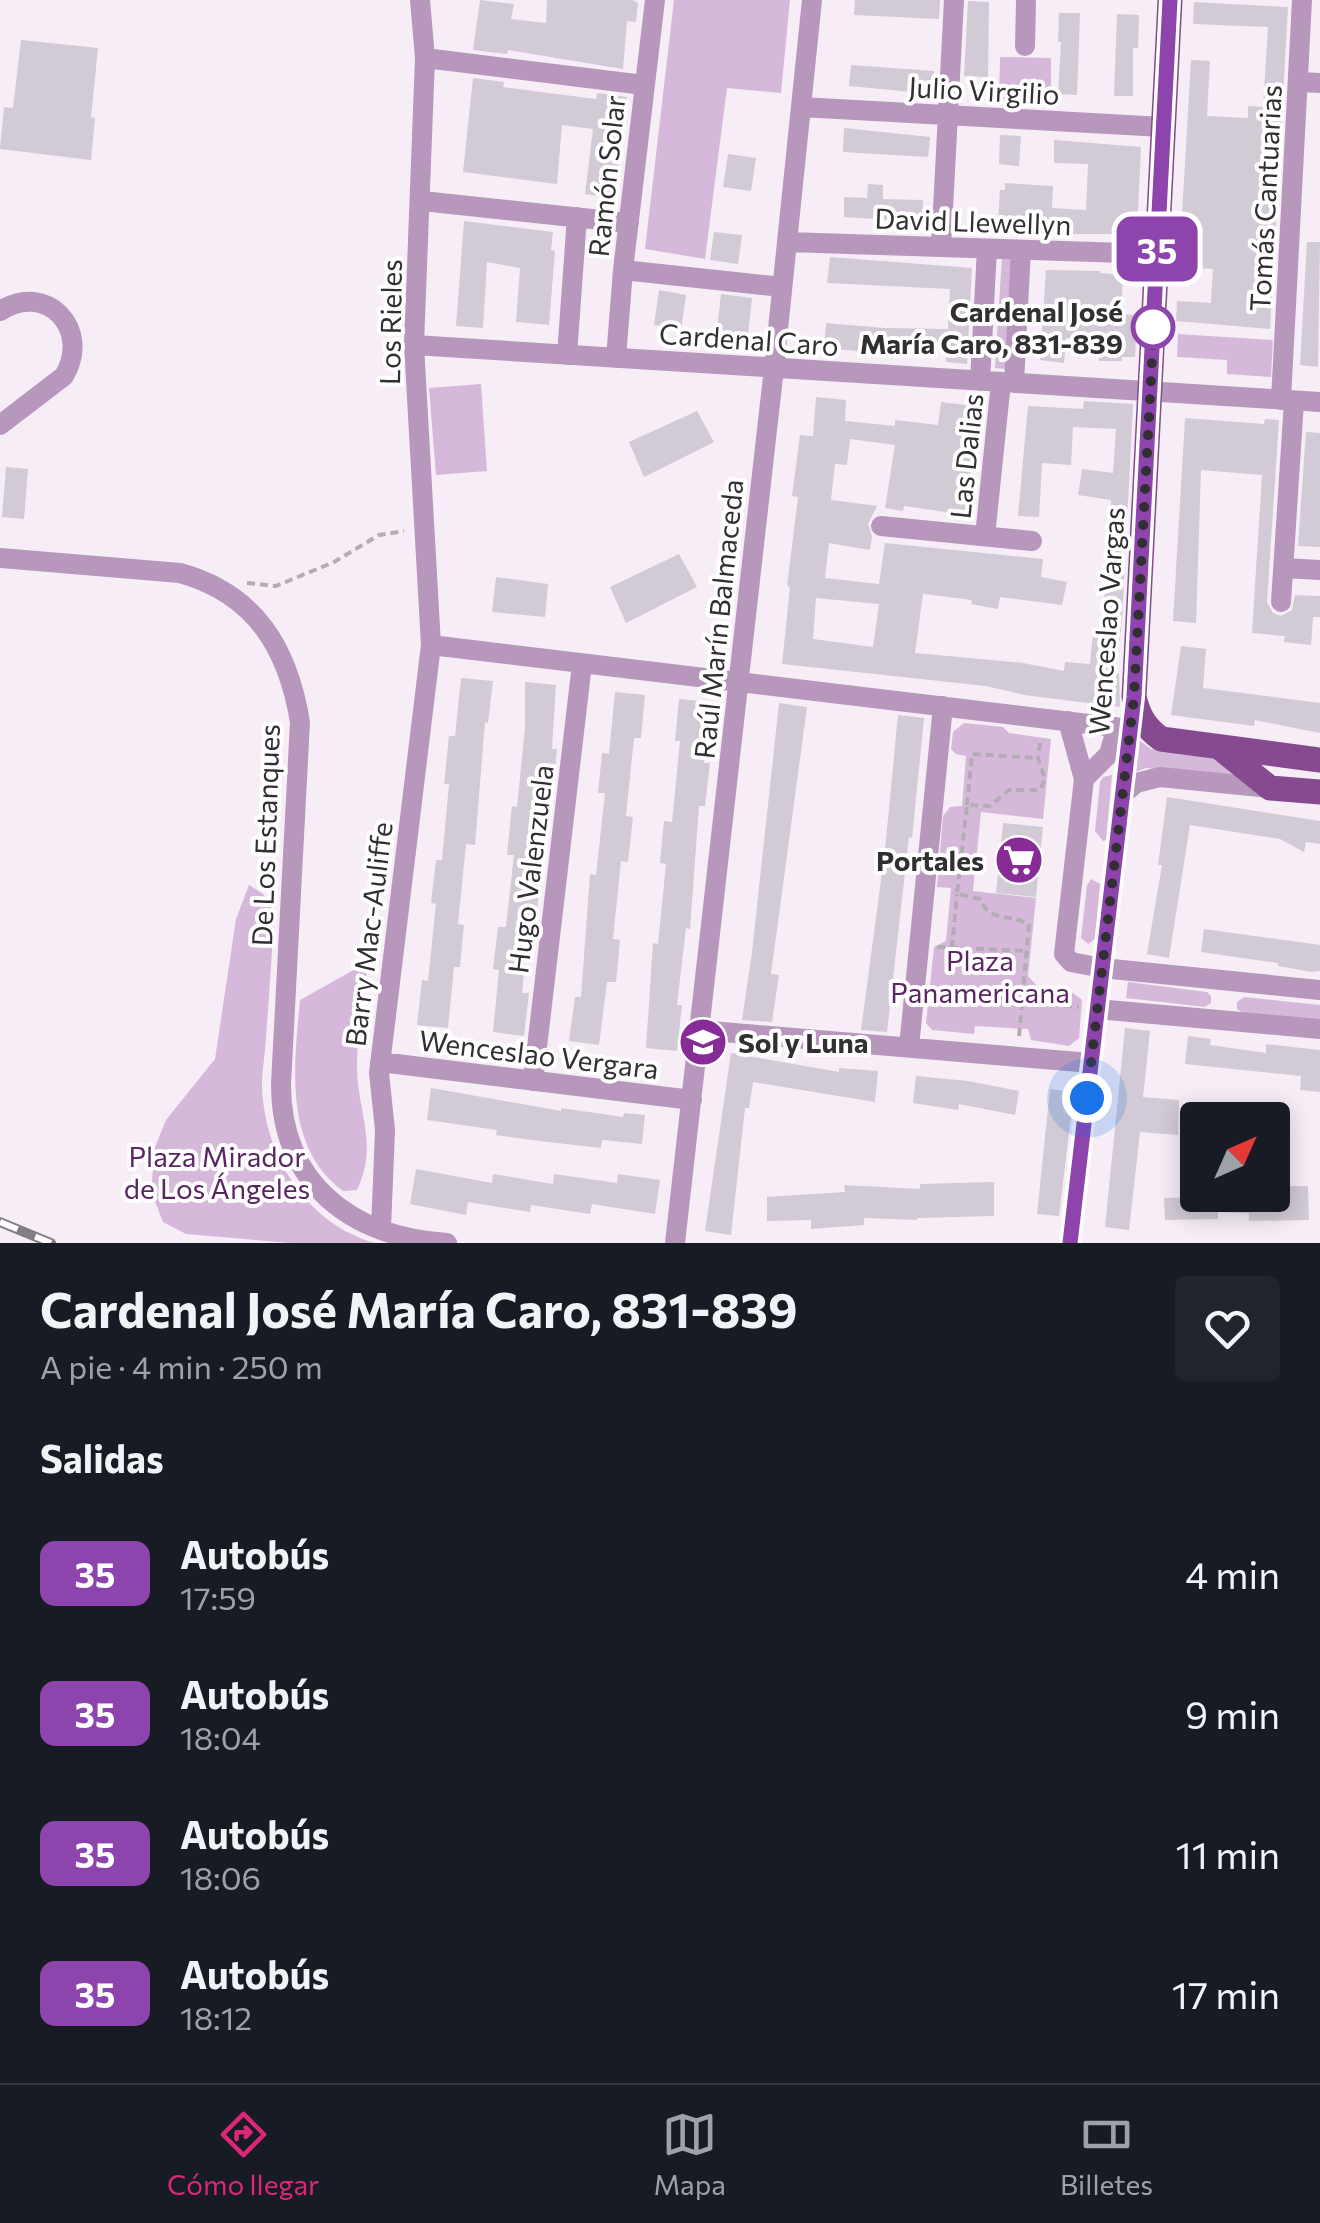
<!DOCTYPE html>
<html lang="es">
<head>
<meta charset="utf-8">
<style>
	body { margin:0; font-family:Commissioner,sans-serif; background:#20242c; color:#f1f3f6; height:100vh; display:flex; flex-direction:column; font-size:38px; white-space:nowrap }
	* { box-sizing:border-box; margin:0 }
	p { font-size:32px; color:#9ea1a6 }
	.icon { flex:none; width:55px; height:55px; fill:none; stroke:currentColor; stroke-width:2; stroke-linecap:round; stroke-linejoin:round }
	.map { position:relative; height:1243px; overflow:hidden }
	.details { display:flex; flex-direction:column; background:#171b24; flex:1 }
	.details>* { flex:none }
	.badge { padding:0 20px; border-radius:15px; font-size:35px; line-height:65px }
	.needle { width:65px; rotate:45deg }
	.fabs { position:absolute; left:1180px; top:1102px; display:grid; gap:20px }
	.fabs a { display:grid; place-items:center; width:110px; height:110px; border-radius:10px; background:#171b24; box-shadow:0 5px 25px #0003; font-size:50px }
	.you { position:absolute; width:50px; height:50px; margin:-25px; border:8px solid #fff; border-radius:50%; background:#1a73e8; box-shadow:0 0 0 15px #1a73e833 }
	.map>.badge { position:absolute; translate:-50% -50%; box-shadow:0 0 0 5px #fff }
	h2 { padding:0 40px; font-size:38px; line-height:90px }
	.round { display:grid; place-items:center; flex:none; width:105px; height:105px; border-radius:10px; background:#20242c }
	.head { display:flex; align-items:center; justify-content:space-between; height:170px; padding:0 40px }
	h1 { font-size:48px; font-weight:700; line-height:75px }
	ul { padding:0; list-style:none }
	li { display:flex; align-items:center; gap:30px; height:140px; padding:0 40px }
	li div { flex:1 }
	li b { display:block; font-size:38px }
	li em { font-style:normal }
	li .badge { min-width:110px; font-weight:700; text-align:center }
	.tabs { display:flex; justify-content:space-around; align-items:center; height:140px; border-top:2px solid #363941; background:#171b24; font-size:28px; color:#9ea1a6 }
	.tabs a { display:grid; justify-items:center; gap:5px }
	.tabs .current { color:#db2777 }
	.map>svg:first-child { display:block }
	.green { fill:#d6b9da }
	.building { fill:#d2cad4; fill-rule:evenodd }
	.lines { fill:none; stroke-linecap:round; stroke-linejoin:round }
	.path { stroke:#b3acb4; stroke-width:4; stroke-dasharray:8 5; stroke-linecap:butt }
	.minor { stroke:#b897bd; stroke-width:20 }
	.major { stroke:#854a8f; stroke-width:25 }
	.rail-casing { stroke:#857f85; stroke-width:10 }
	.rail { stroke:#fefefe; stroke-width:6; stroke-dasharray:19; stroke-linecap:butt }
	.line-casing { stroke:#fff; stroke-width:22 }
	.line { stroke:#8e44ad; stroke-width:15 }
	.walk { stroke:#322f32; stroke-width:10; stroke-dasharray:0 18 }
	.stop-dot { fill:#fff; stroke:#8e44ad; stroke-width:5 }
	.labels { text-anchor:middle; dominant-baseline:central; stroke-width:8; stroke-linejoin:round; paint-order:stroke }
	.street-label { font-size:28px; fill:#322f32; stroke:#fefefe }
	.stop-label { font-size:28px; font-weight:bold; fill:#322f32; stroke:#fefefe; text-anchor:end }
	.poi-label { font-size:28px; font-weight:bold; fill:#322f32; stroke:#fefefe; text-anchor:end }
	.park-label { font-size:28px; fill:#5a2563; stroke:#fefefe }
</style>
</head>
<body>
<div class="map">
<svg width="1320" height="1243" viewBox="0 0 1320 1243">
	<rect width="100%" height="100%" fill="#f6edf7"/>
	<path class="green" d="M674,0H790L781,93L727,88L705,259L645,249Z
		M1000,57L1051,58V103L999,100Z
		M1002,256L1012,257L1005,369L995,368Z
		M1178,334L1273,340L1271,377L1227,374V360L1177,357Z
		M481,384L487,471L436,475L429,388Z
		M964,723L1003,727L1009,733L1051,739L1043,819L981,812L973,891L1036,898L1028,976L1039,988L1073,993L1082,1000L1079,1038L1069,1046L1031,1040L1028,1029L975,1026L974,1034L932,1030L926,1023L934,947L946,941L951,888L937,887L943,816L950,807L962,806L966,756L956,754L951,749L953,732Z
		M1136,738L1151,749L1216,757L1242,777L1146,768L1133,773Z
		M1112,775L1106,840L1103,841L1095,831L1100,782L1103,777Z
		M1091,879L1100,884L1095,939L1088,944L1081,938L1087,885Z
		M249,885L263,894L274,914C272,956 269,997 266,1038C265,1058 260,1080 263,1100C270,1165 311,1225 375,1243H290L186,1234L163,1222L151,1191L155,1147L166,1120L215,1059L236,919Z
		M368,962C365,996 357,1032 357,1065C357,1112 379,1144 357,1190L343,1191C283,1147 294,1065 300,1000Z
		M1128,982L1207,992L1211,996V1003L1205,1007L1126,998Z
		M1244,997L1320,1005V1022L1243,1013L1237,1009V1002Z"/>
	<path class="building" d="M480,0L514,4L511,19L546,23L547,0H632L638,3L636,22L627,21L623,69L508,50L507,54L473,50Z
		M855,0H940L939,19L854,15Z
		M968,1L989,2L988,77L964,76Z
		M1194,2L1288,7L1270,329L1176,321L1177,301L1211,303L1213,269L1179,267L1191,60L1210,61L1207,116L1248,118V106L1263,107L1268,27L1193,24Z
		M1059,13H1080L1077,95L1058,94L1061,42H1058Z
		M1117,14L1139,15L1138,48H1133V96H1114Z
		M21,40L98,48L91,117L95,118L91,160L0,149L4,107L13,108Z
		M851,65L934,71V94L849,86Z
		M473,78L504,82L503,87L596,99L597,93L627,97L614,198L585,194L593,129L562,125L557,184L463,172Z
		M844,128L930,137L928,157L843,152Z
		M1000,135L1021,136L1019,166L999,164Z
		M1054,140L1141,147L1137,234H1062L1042,233L1043,226L998,224L1000,190H1005V183L1053,186L1052,208L1086,210L1088,164L1054,163Z
		M728,154L756,158L751,191L723,187Z
		M868,184L883,185V199L923,200L922,222L844,217V197L867,198Z
		M464,221L553,232L551,250L555,251L549,325L516,322L520,268L487,262L483,328L456,326Z
		M714,232L742,235L738,264L710,260Z
		M1307,242H1320L1318,367L1300,365Z
		M830,257L972,268L967,364L946,362L947,350L868,346V352L824,348L826,323L885,328L948,329L950,289L827,283Z
		M1046,270L1100,271V273L1123,275L1121,314L1137,315L1135,357H1122V361H1099V340L1066,338L1064,363L1040,360Z
		M659,290L686,295L681,330L654,325Z
		M721,294L752,298L748,334L717,330Z
		M816,397L846,400L845,421L895,426V420L938,425L941,402L983,407L978,448L973,447L967,515L904,506L903,511L885,508L895,445L850,439L847,465L835,464L831,500L877,506L868,524L872,536L870,550L829,543L825,578L879,584L885,543L1043,559L1041,577L1067,582L1062,605L1000,597L998,609L971,604L972,600L923,594L915,653L1023,663L1064,671L1065,662L1090,664L1093,632L1102,633L1111,500L1078,495L1082,469L1113,473L1116,429L1073,427L1071,465L1042,463L1039,517L1018,516L1028,406L1083,409L1084,401L1133,404L1122,622L1116,673H1119L1120,707L1024,695L986,686L782,664L790,587L787,586L798,497L792,496L800,435L813,436ZM816,598L879,604L873,647L813,639Z
		M697,411L714,442L644,477L629,442Z
		M1185,418L1264,424L1265,419L1279,420L1267,602L1273,613L1281,616L1292,610L1295,595L1320,596V617H1313L1311,645L1284,642L1285,636L1252,633L1262,475L1201,470L1196,623L1173,621Z
		M1306,432L1320,433V547L1298,546Z
		M6,467L28,469L24,519L2,517Z
		M679,554L697,587L626,623L610,587Z
		M496,577L548,584L545,617L492,612Z
		M1181,646L1206,649L1203,688L1320,703V733L1255,720L1254,726L1171,715Z
		M461,678L493,681L488,723L485,722L475,845L466,844L458,924L464,925L460,967H454L448,1028L417,1025L422,980L428,981L436,904L431,903L436,860H442L449,784H444L449,736H455Z
		M525,682L556,685L552,749H557L553,789L547,788L537,912H530L522,993H529L524,1036L493,1032L499,970L493,969L498,927H506L514,855H507L512,806L517,807L525,727Z
		M615,692L645,695L641,738H634L626,816L633,817L628,862L621,861L613,939L620,940L616,982H607L599,1045L569,1041L575,997H581L590,874L596,875L605,793H598L602,753L609,754Z
		M679,699L710,702L704,763H710L705,806H699L690,929L686,928L677,1005H682L677,1051L646,1048L653,943L658,944L666,864L660,863L664,821L672,822L680,741H675Z
		M779,703L807,707L771,974L779,975L772,1022L742,1020L752,952Z
		M898,715L924,718L912,838L909,837L887,1032L861,1030L885,850Z
		M1167,797L1320,821V844L1306,842L1304,852L1280,839L1190,825L1169,958L1147,954L1162,865H1158Z
		M1003,823L1043,827L1036,897L996,893Z
		M1204,929L1320,945V971L1312,972L1278,966V963L1201,952Z
		M1125,1028L1150,1031L1143,1097L1179,1100L1178,1135L1140,1132L1129,1230L1105,1227Z
		M1188,1036L1211,1039L1210,1045L1266,1053V1044L1320,1050V1092L1300,1090L1301,1076L1185,1064Z
		M731,1053L839,1072V1068L878,1071L875,1102L753,1082L749,1108H745L731,1235L705,1231Z
		M916,1076L968,1081L1019,1091L1015,1115L959,1104L958,1110L913,1103Z
		M431,1088L561,1111V1108L623,1117L624,1113L645,1115L642,1144L602,1140L601,1148L540,1141L496,1135L497,1130L427,1120Z
		M1050,1089L1074,1092L1059,1216L1037,1214Z
		M416,1169L492,1183L493,1174L553,1184L554,1174L617,1183L618,1174L660,1180L655,1214L592,1204L590,1214L531,1205L530,1212L468,1202L466,1215L410,1204Z
		M994,1182V1216L917,1218V1220L864,1218V1225L811,1229V1220L767,1221V1197L845,1192L844,1185L920,1189V1184Z
		M1272,1186H1308L1309,1220L1249,1221V1213L1218,1212V1219L1165,1220L1164,1198L1272,1195Z"/>
	<g class="lines">
		<path class="path" d="M247,583L276,586L334,562L379,535L404,531
			M967,805L972,754L1037,758
			M937,947L1027,951
			M952,948L957,894
			M935,991L1079,1007
			M1019,1036L1029,925C1011,912 991,925 980,899L957,894L967,805L990,806L1009,790H1040L1045,779L1038,758L1041,738"/>
		<path class="minor" d="M1025,46L1026,0
			M425,58L644,85
			M1300,82L1320,83
			M801,107L1163,127
			M422,201L629,223
			M787,242L1157,254
			M941,247L954,0
			M623,270L782,287
			M0,311C46,281 92,329 64,376L0,425
			M414,345L1320,402
			M567,355L577,217
			M616,358L623,270L655,0
			M980,381L987,249
			M1014,383L1021,250
			M1281,400L1302,0
			M881,526L1032,541
			M985,536L1001,382
			M0,558L180,573C256,594 288,649 300,722L281,1084C281,1184 352,1237 447,1243
			M1284,568L1320,570
			M1281,602L1294,401
			M431,645L1130,729
			M1068,721L1084,779
			M1130,729L1113,740L1109,754L1084,779L1064,954L1071,962L1102,968L1320,990
			M1123,794L1136,783L1160,777L1270,788
			M1097,1009L1320,1029
			M699,1030L1091,1063
			M909,1047L943,706
			M380,1062L692,1100
			M533,1081L582,664
			M381,1229L385,1130L379,1073L431,645L414,345L425,58L420,0
			M675,1243L774,368L812,0
			M1070,1243L1132,719"/>
		<path class="major" d="M1170,0L1134,697C1139,717 1145,727 1161,739L1320,760
			M1219,747L1270,788L1320,792"/>
		<g class="rail-casing">
			<path id="rail" d="M0,1222L51,1243"/>
		</g>
		<use href="#rail" class="rail"/>
	</g>
	<g class="lines">
		<g class="line-casing">
			<path id="line" d="M1070,1243L1134,697L1170,0"/>
		</g>
		<use href="#line" class="line"/>
		<path class="walk" d="M1087,1098L1134,697L1154,323L1153,327"/>
	</g>
	<defs>
		<g id="supermarket-disc" transform="scale(2.5)"><circle r="9.5" fill="#872b96" stroke="#fefefe"/><path d="M-6-5.5h2.5l.6 2H6L4.5 2H-2.5L-4.4-4H-6ZM-1.5 3.2a1.3 1.3 0 1 0 .1 0ZM3 3.2a1.3 1.3 0 1 0 .1 0Z" fill="#fff"/></g>
		<g id="school-disc" transform="scale(2.5)"><circle r="9.5" fill="#872b96" stroke="#fefefe"/><path d="M0-5L7-2L0 1L-7-2ZM-4 1L0 2.5L4 1V4Q0 6-4 4Z" fill="#fff"/></g>
	</defs>
	<g fill-rule="evenodd">
		<use href="#supermarket-disc" x="1019" y="860"/>
		<use href="#school-disc" x="703" y="1042"/>
	</g>
	<circle class="stop-dot" cx="1153" cy="327" r="20"/>
	<g class="labels">
		<g class="street-label">
			<text transform="translate(984 90) rotate(3)">Julio Virgilio</text>
			<text transform="translate(606 176) rotate(-84)">Ramón Solar</text>
			<text transform="translate(1265 198) rotate(-87)">Tomás Cantuarias</text>
			<text transform="translate(973 221) rotate(2)">David Llewellyn</text>
			<text transform="translate(390 322) rotate(-89)">Los Rieles</text>
			<text transform="translate(749 339) rotate(4)">Cardenal Caro</text>
			<text transform="translate(966 456) rotate(-84)">Las Dalias</text>
			<text transform="translate(718 619) rotate(-84)">Raúl Marín Balmaceda</text>
			<text transform="translate(1106 621) rotate(-86)">Wenceslao Vargas</text>
			<text transform="translate(265 835) rotate(-88)">De Los Estanques</text>
			<text transform="translate(530 869) rotate(-83)">Hugo Valenzuela</text>
			<text transform="translate(368 934) rotate(-83)">Barry Mac-Auliffe</text>
			<text transform="translate(539 1054) rotate(7)">Wenceslao Vergara</text>
		</g>
		<g class="stop-label">
			<text x="1123" y="311">Cardenal José<tspan x="1123" dy="32">María Caro, 831-839</tspan></text>
		</g>
		<g class="poi-label">
			<text x="984" y="860">Portales</text>
			<text x="738" y="1042" text-anchor="start">Sol y Luna</text>
		</g>
		<g class="park-label">
			<text x="980" y="960">Plaza<tspan x="980" dy="32">Panamericana</tspan></text>
			<text x="217" y="1156">Plaza Mirador<tspan x="217" dy="32">de Los Ángeles</tspan></text>
		</g>
	</g>
</svg>
<div class="fabs">
<a><svg class="needle" viewBox="-14 -14 28 28"><path d="M0-13l5 13h-10z" fill="#e53935"/><path d="M0 13l5-13h-10z" fill="#9ea1a6"/></svg></a>
</div>
<div class="you" style="left:1087px;top:1098px"></div>
<b class="badge" style="left:1157px;top:249px;background:#8e44ad;color:#fff">35</b>
</div>
<section class="details">
<div class="head"><div><h1>Cardenal José María Caro, 831-839</h1><p>A pie · 4 min · 250 m</p></div><a class="round"><svg class="icon" aria-label="heart" viewBox="0 0 24 24"><path d="M12 20l-8-8c-3-5 5-10 8-4 3-6 11-1 8 4z"/></svg></a></div>
<h2>Salidas</h2>
<ul>
<li><span class="badge" style="background:#8e44ad;color:#fff">35</span><div><b>Autobús</b><p>17:59</p></div><em>4 min</em></li>
<li><span class="badge" style="background:#8e44ad;color:#fff">35</span><div><b>Autobús</b><p>18:04</p></div><em>9 min</em></li>
<li><span class="badge" style="background:#8e44ad;color:#fff">35</span><div><b>Autobús</b><p>18:06</p></div><em>11 min</em></li>
<li><span class="badge" style="background:#8e44ad;color:#fff">35</span><div><b>Autobús</b><p>18:12</p></div><em>17 min</em></li>
</ul>
</section>
<nav class="tabs">
<a class="current"><svg class="icon" aria-label="directions" viewBox="0 0 24 24"><path d="M12 3l9 9-9 9-9-9zM9 14v-3h6M13 9l2 2-2 2"/></svg>Cómo llegar</a>
<a><svg class="icon" aria-label="map" viewBox="0 0 24 24"><path d="M3 6l6-2 6 2 6-2v14l-6 2-6-2-6 2zM9 4v14M15 6v14"/></svg>Mapa</a>
<a><svg class="icon" aria-label="tickets" viewBox="0 0 24 24"><path d="M3 7h18v10H3zM15 7v10"/></svg>Billetes</a>
</nav>
</body>
</html>
